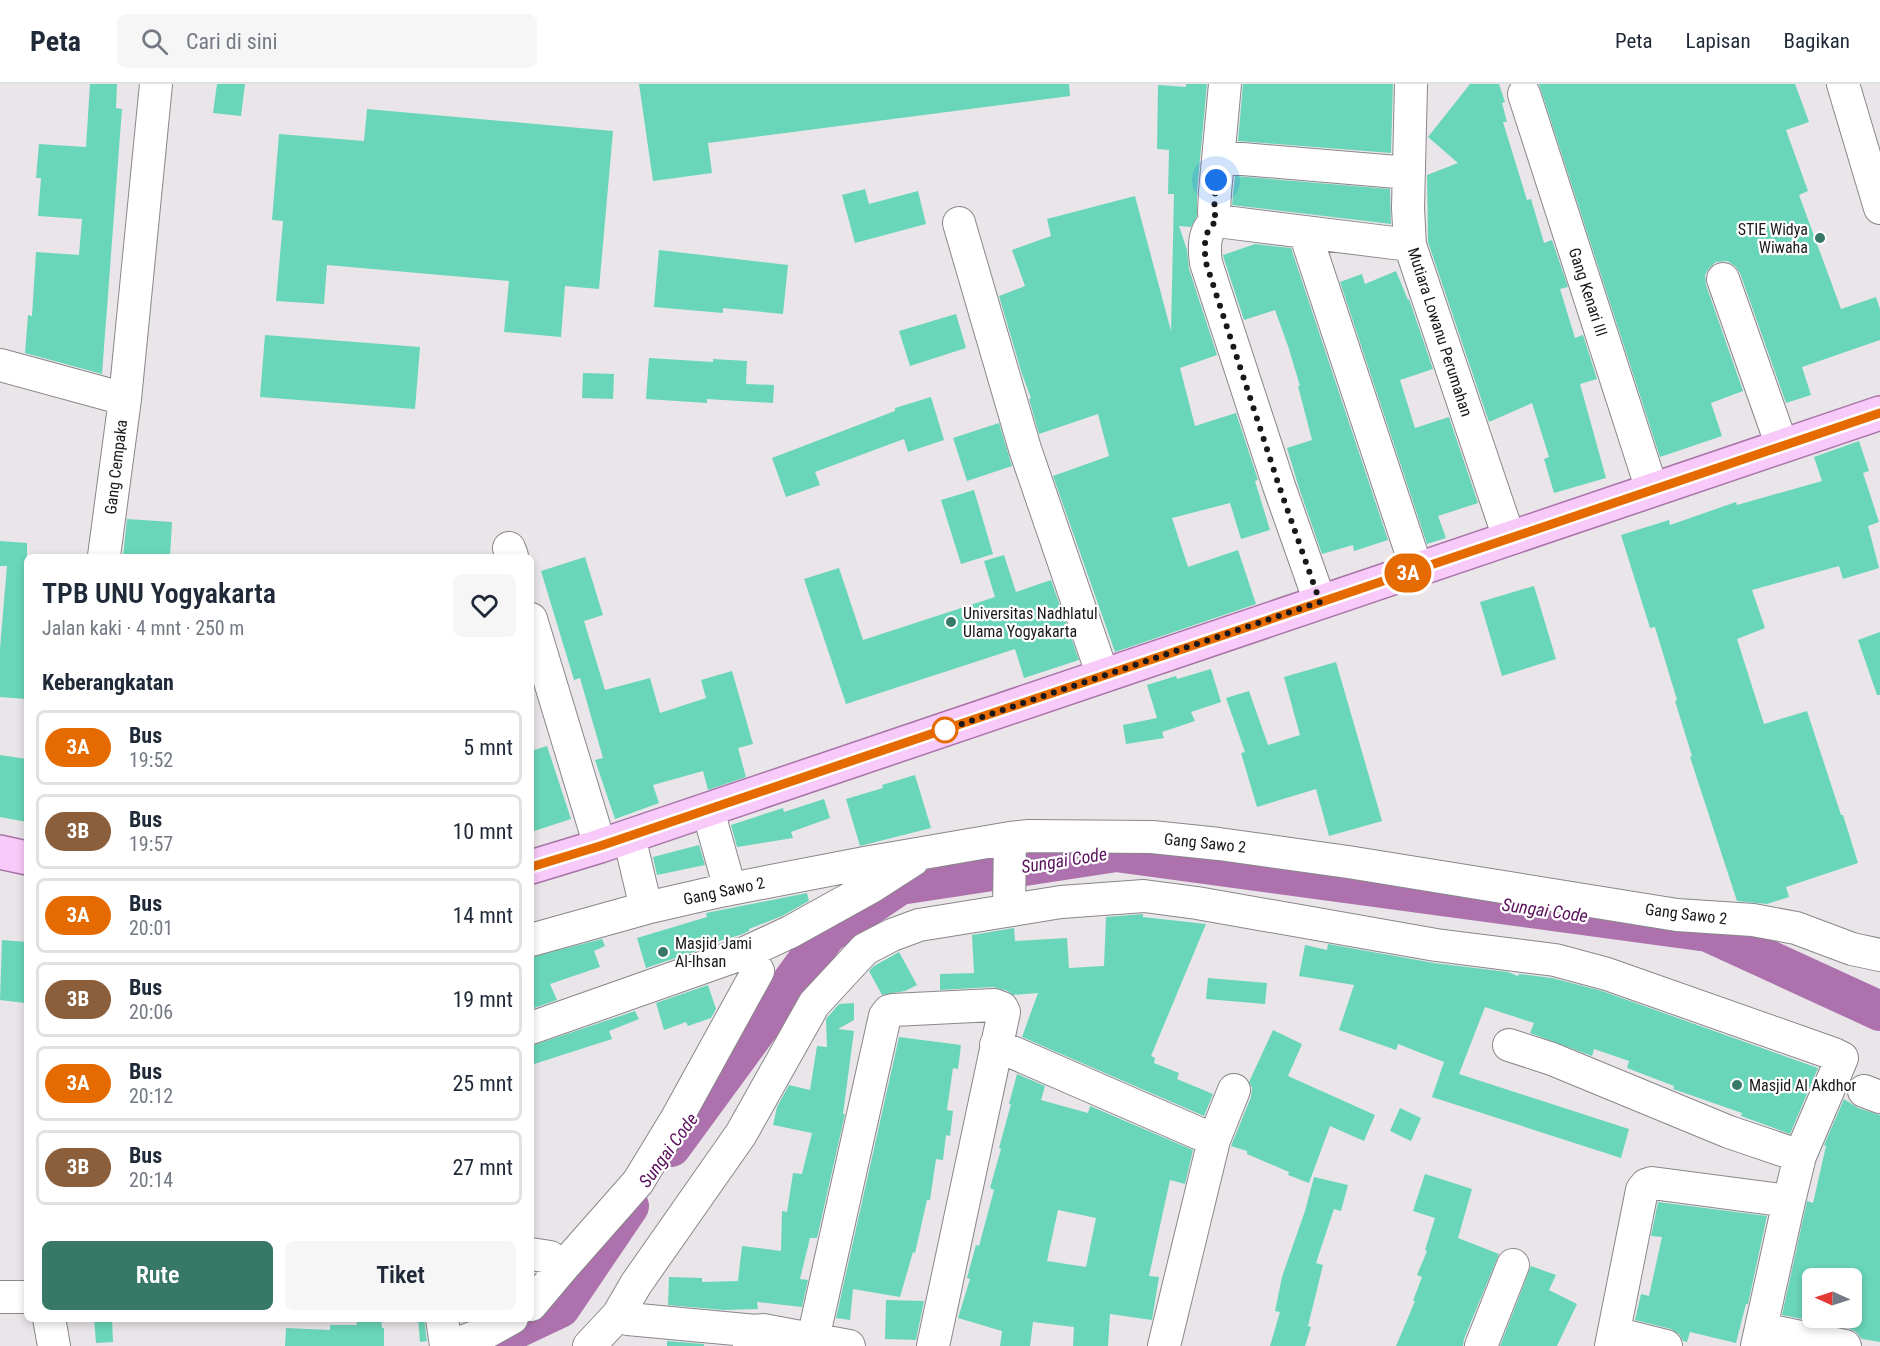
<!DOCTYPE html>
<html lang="id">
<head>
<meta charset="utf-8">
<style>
	body { margin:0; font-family:"Roboto Condensed",sans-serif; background:#f6f6f7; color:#1f2937; height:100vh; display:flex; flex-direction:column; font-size:22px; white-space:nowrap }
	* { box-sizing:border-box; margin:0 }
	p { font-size:20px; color:#747a83 }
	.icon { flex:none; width:33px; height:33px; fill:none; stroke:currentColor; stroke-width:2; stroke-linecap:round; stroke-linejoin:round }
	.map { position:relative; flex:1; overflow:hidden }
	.sheet { position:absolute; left:24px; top:470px; width:510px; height:768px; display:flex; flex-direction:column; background:#fff; border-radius:9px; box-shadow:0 3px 9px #0003 }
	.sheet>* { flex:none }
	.badge { padding:0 12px; border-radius:20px; font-size:21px; line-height:39px }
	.needle { width:39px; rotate:273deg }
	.controls { position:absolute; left:1802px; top:1184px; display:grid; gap:12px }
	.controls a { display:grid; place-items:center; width:60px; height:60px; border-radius:9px; background:#fff; box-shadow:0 3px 9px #0003; font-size:30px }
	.you { position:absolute; width:30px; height:30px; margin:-15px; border:4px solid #fff; border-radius:50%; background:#1a73e8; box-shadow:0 0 0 9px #1a73e833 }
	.map>.badge { position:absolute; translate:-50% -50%; box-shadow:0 0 0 3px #fff }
	h2 { padding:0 18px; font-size:22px; line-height:54px }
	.round { display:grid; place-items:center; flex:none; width:63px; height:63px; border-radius:9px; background:#f6f6f7 }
	.summary { display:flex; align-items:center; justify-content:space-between; height:102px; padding:0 18px }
	h1 { font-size:28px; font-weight:600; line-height:45px }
	.action { display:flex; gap:12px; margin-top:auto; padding:12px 18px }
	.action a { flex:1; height:69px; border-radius:9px; background:#377866; color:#fff; font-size:24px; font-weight:600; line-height:69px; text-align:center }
	.action a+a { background:#f6f6f7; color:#1f2937 }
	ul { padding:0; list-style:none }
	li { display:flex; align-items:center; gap:18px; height:75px; margin:0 12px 9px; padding:0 6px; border:3px solid #e0e1e3; border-radius:9px }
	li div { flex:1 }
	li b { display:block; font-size:22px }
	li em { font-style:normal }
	li .badge { min-width:66px; font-weight:700; text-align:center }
	header { display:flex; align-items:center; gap:36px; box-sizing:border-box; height:84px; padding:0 30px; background:#fff; border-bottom:2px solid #e0e1e3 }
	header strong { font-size:28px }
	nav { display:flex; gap:33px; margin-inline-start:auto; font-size:21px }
	.search { width:420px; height:54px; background:#f6f6f7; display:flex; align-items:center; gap:15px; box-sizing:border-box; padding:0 21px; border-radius:9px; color:#747a83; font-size:22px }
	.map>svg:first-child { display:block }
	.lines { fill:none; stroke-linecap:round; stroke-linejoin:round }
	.river { stroke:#ad72ad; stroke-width:40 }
	.building { fill:#6ad6b9; fill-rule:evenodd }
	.minor-casing { stroke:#8a868a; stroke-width:34 }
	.major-casing { stroke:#a874a8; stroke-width:36 }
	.minor { stroke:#fff; stroke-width:32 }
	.major { stroke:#f8caf9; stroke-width:33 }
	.line-casing { stroke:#fff; stroke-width:14 }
	.line { stroke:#e56a00; stroke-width:9 }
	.walk { stroke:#1a181a; stroke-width:6; stroke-dasharray:0 10.8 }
	.poi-dot { fill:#377866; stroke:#fff; stroke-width:2 }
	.stop-dot { fill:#fff; stroke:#e56a00; stroke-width:3 }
	.labels { text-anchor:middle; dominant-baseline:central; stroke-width:4.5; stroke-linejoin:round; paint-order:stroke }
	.poi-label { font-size:16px; fill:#1a181a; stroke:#fff; text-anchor:start }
	.street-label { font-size:16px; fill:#1a181a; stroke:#fff }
	.water-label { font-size:18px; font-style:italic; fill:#5a105c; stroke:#fff }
</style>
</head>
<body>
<header>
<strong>Peta</strong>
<div class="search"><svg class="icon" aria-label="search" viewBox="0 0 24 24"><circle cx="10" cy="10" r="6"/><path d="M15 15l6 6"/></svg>Cari di sini</div>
<nav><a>Peta</a><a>Lapisan</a><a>Bagikan</a></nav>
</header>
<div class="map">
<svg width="1880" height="1262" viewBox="0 0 1880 1262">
	<rect width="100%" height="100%" fill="#e9e5e9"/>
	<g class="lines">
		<path class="river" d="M671,1063L827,850L900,801L1116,768L1708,848L1880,927
			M479,1262L560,1224L629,1122"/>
	</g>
	<path class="building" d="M90,0H117L116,24L122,25L102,290L25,269L28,231L32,232L36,168L79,171L82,135L38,132L41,94H36L39,60L86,63Z
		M217,0H245L241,32L213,29Z
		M639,0H1069L1070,12L708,59L712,89L653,97Z
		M1186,0H1207L1197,107V132L1191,143L1179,142L1187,166L1189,185L1217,271L1180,284L1195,342L1236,329L1258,396L1255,397L1270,446L1241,455L1230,419L1172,434L1188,483L1238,466L1256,520L1115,568L1053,392L1109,372L1098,330L1039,350L1029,315L1031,314L1022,290L999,212L1025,202L1012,166L1051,152L1047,135L1135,112L1171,247L1174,110H1168L1169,66L1157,65L1158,1L1186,3Z
		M1243,0H1393L1391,69L1238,57Z
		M1470,0H1499L1505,18L1502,19L1507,38H1503L1527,116L1531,115L1544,159L1552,156L1568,203L1560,205L1575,254L1583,251L1597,295L1580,300L1606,394L1554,409L1544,375L1549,373L1532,319L1489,338L1428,158L1427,91L1458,79L1428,53Z
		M1539,0H1795L1809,38L1786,46L1808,107L1799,111L1841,225L1876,213L1880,225V256L1802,283L1811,311L1786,319L1740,189L1735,182L1727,177L1716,178L1709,184L1705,191L1706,201L1743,307L1711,319L1722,352L1660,373Z
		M367,25L613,47L599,205L565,202L561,253L504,248L509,197L327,181L324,220L276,217L283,137L272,136L279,50L364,57Z
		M1235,92L1390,105L1391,140L1232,121Z
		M865,105L869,120L918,107L926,140L855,159L842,111Z
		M1255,160L1291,164L1388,456L1354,467L1353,461L1322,470L1299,404L1287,364L1312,356L1298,302H1300L1288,262L1275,226L1244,236L1224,175L1223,171Z
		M659,166L788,181L783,230L723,224V229L654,223Z
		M1396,187L1408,216L1409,215L1433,285L1400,296L1415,344L1449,333L1478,419L1438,432L1446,454L1427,460L1340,198L1362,190L1365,200Z
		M956,230L966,264L910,282L899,247Z
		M265,251L420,263L415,325L260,313Z
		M649,274L713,278V275L747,277L746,300L774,301L773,319L707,315V319L646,315Z
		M583,289L614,290L613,315L582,314Z
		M931,313L944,356L908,368L904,355L815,388L820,401L786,413L772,374L895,327V324Z
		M999,339L1012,382L967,397L953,354Z
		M1859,357L1869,387L1863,389L1879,438L1868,442L1879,484L1843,495L1839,482L1752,506L1765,544L1737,555L1764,640L1807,627L1841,731H1843L1858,779L1786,803L1789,813L1767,820L1737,817L1690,673L1692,672L1675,617L1677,616L1655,543L1650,544L1621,451L1669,436L1670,441L1736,418L1737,421L1822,397L1814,373Z
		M974,406L993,470L961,480L941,416Z
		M127,435L172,438L170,472H123Z
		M0,457L27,459V615L0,613V564L7,482H0Z
		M1004,471L1016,508L1051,496L1079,576L1024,594L1015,565L846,620L804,495L839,484L863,556L995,513L984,477Z
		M585,473L603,531L584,537L605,606L650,594L660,629L706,614L701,596L732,587L753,660L738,664L746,693L708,706L703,687L653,701L659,719L615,735L595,676L603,674L580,594L574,596L541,487Z
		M1534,502L1556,575L1502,592L1480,518Z
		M1880,548V611H1877L1858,556Z
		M1336,578L1382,737L1329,752L1316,705L1257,723L1241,669L1245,668L1226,614L1249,607L1268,661L1300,651L1284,593Z
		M1211,585L1221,618L1191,628L1195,637L1162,648L1164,654L1126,660L1123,641L1157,634L1147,601L1176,592L1177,595Z
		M547,662L571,735L531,748V667Z
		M0,671L27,675V738L0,733Z
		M915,691L931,744L860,762L846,715L883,704L882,701Z
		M824,715L830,734L791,748L793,754L737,763L731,741L783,724L784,728Z
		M699,761L705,781L657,791L653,773Z
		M807,809L809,817L782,832L749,845V847L740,851L695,864L696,867L646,884L637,854L707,833L706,829Z
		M1143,830V833L1206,840L1151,972L1155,974L1154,979L1179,989L1177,995L1213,1010L1204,1032L1022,953L1038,909L1012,911L1008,907L993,903L940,906V890L974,889L972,851L1014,844L1015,857L1067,854L1069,884L1104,882L1106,833Z
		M602,855L605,862L594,867L600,883L550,900L557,916L531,925V873Z
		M2,856L27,858L25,919L0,916Z
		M1328,860L1434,879L1508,888L1518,892L1519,890L1552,894L1602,907L1818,984L1790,1050L1741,1032L1742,1029L1673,1005L1674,1002L1627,984L1629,977L1594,965L1592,972L1530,949L1534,939L1485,923L1459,990L1629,1045L1621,1074L1432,1013L1444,978L1398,960L1396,966L1339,946L1354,901L1299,892L1305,861L1327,866Z
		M899,868L917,901L905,907L882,911L869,887L874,882Z
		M1208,894L1267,899L1265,920L1206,915Z
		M708,901L716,925L711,934L688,942L686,938L664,946L656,919Z
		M854,919V936L838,945L854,947L843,1030H845L817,1154H810L800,1195L808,1196L802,1223L757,1218L758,1225L724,1226L668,1221L669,1193L702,1194V1198L738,1197L742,1162L781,1167L782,1127L787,1128L793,1089L802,1090L812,1049L773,1041L777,1023L789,1001L810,1006L817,962L827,963L826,935L839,920Z
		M635,927L639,935L609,947L612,955L531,981V962Z
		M1273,946L1302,960L1288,992L1375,1031L1364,1057L1330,1042L1309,1099L1288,1091L1289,1088L1247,1070V1067L1231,1062L1251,1013L1252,1004L1249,998Z
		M899,953L961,961L958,985L953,984L947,1026L953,1027L950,1052L946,1051L943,1076L936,1075L930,1116H927L915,1169L913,1168L900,1213L853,1205L850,1236L836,1234Z
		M1017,990L1045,1002L1041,1016L1088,1029L1090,1022L1193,1066L1185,1100L1170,1096L1149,1192L1159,1193L1152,1236L1110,1230L1108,1262H1073L1074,1243L1033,1238L1030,1262H1000L1002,1247L958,1234L970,1195L967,1194L976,1161L979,1162L994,1106L990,1104L1001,1065L999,1064L1011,1020H1009ZM1058,1126L1096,1134L1086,1183L1047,1177Z
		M1844,1015L1858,1024L1880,1031V1258L1862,1255L1856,1248L1849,1244L1782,1231L1807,1117L1813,1119L1826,1062L1824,1061ZM1812,1194H1851V1233H1812Z
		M1400,1024L1421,1034L1411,1057L1390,1047Z
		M1425,1090L1472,1105L1458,1154L1499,1170L1464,1255L1463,1262H1396L1415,1217H1413L1422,1193L1417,1191L1427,1167L1425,1166L1435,1134L1413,1127Z
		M1314,1093L1348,1101L1341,1127L1334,1125L1316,1179L1323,1181L1308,1242L1311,1243L1305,1262H1270L1280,1228L1275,1227L1282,1193L1305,1127Z
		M1658,1118L1767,1132L1748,1220H1746L1736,1259L1690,1248L1687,1258L1683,1257L1679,1250L1671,1245L1635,1236L1641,1210L1649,1212L1662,1153L1651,1152Z
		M1531,1182L1556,1191L1549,1206L1577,1220L1557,1262H1500Z
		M886,1216L924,1217L916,1256L885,1255Z
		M94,1234H112L113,1258L96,1259Z
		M356,1234H381L382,1244H384V1262H285L286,1244L330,1246V1241H357Z
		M418,1234H424L427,1257L420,1258Z
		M667,1257L704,1260V1262H667Z"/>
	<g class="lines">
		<g class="minor-casing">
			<path id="minor" d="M1411,0L1408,124L1410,161L1509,454
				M1843,0L1880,124
				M1524,10L1652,406
				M1219,73L1409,89
				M1217,137L1214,128L1215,108L1225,0
				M959,139L1025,365L1103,592
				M1305,149L1417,486
				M1723,195L1782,362
				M0,281L125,315L104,472
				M125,315L156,0
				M509,464L512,472
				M1320,518L1279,402L1206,179C1204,164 1203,146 1217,137L1410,161
				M531,535L600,762
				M708,726L730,805
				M629,752L646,824
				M1009,825L1010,754
				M531,856L646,824L720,807L865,779L1010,754L1029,752L1152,753L1219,760L1348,778L1677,831L1753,836L1796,844L1852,865L1880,871
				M531,944L747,868L790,848L871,803L913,776
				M996,961L1214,1056
				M1509,961L1552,975L1729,1048L1800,1072
				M1864,1007L1880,1013
				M531,1170L550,1173L563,1183L531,1221
				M563,1183L638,1098L677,1034L758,887L747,868
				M0,1213H27
				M49,1234L54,1262
				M442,1234L446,1262
				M628,1235L756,1247
				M1761,1245L1845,1262
				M1614,1249L1666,1262
				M813,1255L885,932L889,927L893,926L994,921L1002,924L1004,928L933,1262
				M451,1262L483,1250L512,1234
				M589,1262L618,1231L636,1200L741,1050L814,920L865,865L892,851L919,841L1061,818L1144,812L1197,819L1436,861L1555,876L1607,890L1834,970L1842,974L1800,1072L1789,1117
				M749,1262C751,1252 752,1246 763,1246L849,1262
				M1164,1262L1214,1056L1234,1006
				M1481,1262L1513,1181
				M1611,1262L1642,1106L1646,1101L1652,1099L1789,1117L1757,1262"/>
		</g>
		<g class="major-casing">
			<path id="major" d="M0,768L27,774
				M531,783L600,762L1880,329"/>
		</g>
		<use href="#minor" class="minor"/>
		<use href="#major" class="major"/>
	</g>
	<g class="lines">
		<g class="line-casing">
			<path id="line" d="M531,783L600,762L1880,329"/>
		</g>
		<use href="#line" class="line"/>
		<path class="walk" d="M945,646L938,648L1320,518L1279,402L1206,179C1204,164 1203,146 1217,137L1214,128L1216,96"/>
	</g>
	<g class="poi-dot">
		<circle cx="1820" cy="154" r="6"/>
		<circle cx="951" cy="538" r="6"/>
		<circle cx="663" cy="868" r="6"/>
		<circle cx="1737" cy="1001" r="6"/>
	</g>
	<circle class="stop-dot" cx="945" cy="646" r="12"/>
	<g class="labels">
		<g class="poi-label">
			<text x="1808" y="145" text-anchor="end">STIE Widya<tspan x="1808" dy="18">Wiwaha</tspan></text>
			<text x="963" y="529">Universitas Nadhlatul<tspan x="963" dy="18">Ulama Yogyakarta</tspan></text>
			<text x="675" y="859">Masjid Jami<tspan x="675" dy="18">Al-Ihsan</tspan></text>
			<text x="1749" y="1001">Masjid Al Akdhor</text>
		</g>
		<g class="street-label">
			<text transform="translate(1588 208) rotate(72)">Gang Kenari III</text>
			<text transform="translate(1440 248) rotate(72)">Mutiara Lowanu Perumahan</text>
			<text transform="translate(116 383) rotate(-83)">Gang Cempaka</text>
			<text transform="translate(1205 759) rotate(6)">Gang Sawo 2</text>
			<text transform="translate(724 807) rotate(-12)">Gang Sawo 2</text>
			<text transform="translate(1686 830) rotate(7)">Gang Sawo 2</text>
		</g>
		<g class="water-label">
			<text transform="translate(1064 776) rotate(-9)">Sungai Code</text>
			<text transform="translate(1545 826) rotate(8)">Sungai Code</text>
			<text transform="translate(668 1066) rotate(-54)">Sungai Code</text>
		</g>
	</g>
</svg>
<div class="controls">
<a><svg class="needle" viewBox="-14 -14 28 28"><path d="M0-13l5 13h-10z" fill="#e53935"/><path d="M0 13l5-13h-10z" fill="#747a83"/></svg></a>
</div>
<div class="you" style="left:1216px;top:96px"></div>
<b class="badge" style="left:1408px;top:489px;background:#e56a00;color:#fff">3A</b>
<section class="sheet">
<div class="summary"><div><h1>TPB UNU Yogyakarta</h1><p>Jalan kaki · 4 mnt · 250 m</p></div><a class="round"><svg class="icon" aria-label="heart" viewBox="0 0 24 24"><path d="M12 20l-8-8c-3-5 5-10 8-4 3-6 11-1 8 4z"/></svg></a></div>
<h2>Keberangkatan</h2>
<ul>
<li><span class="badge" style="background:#e56a00;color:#fff">3A</span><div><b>Bus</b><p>19:52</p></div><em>5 mnt</em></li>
<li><span class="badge" style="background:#8b5e3c;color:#fff">3B</span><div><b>Bus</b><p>19:57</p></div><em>10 mnt</em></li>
<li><span class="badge" style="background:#e56a00;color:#fff">3A</span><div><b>Bus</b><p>20:01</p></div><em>14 mnt</em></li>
<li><span class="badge" style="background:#8b5e3c;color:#fff">3B</span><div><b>Bus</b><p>20:06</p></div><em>19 mnt</em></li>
<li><span class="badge" style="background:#e56a00;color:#fff">3A</span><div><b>Bus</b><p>20:12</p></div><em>25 mnt</em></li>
<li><span class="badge" style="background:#8b5e3c;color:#fff">3B</span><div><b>Bus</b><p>20:14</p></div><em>27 mnt</em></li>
</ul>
<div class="action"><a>Rute</a><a>Tiket</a></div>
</section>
</div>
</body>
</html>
